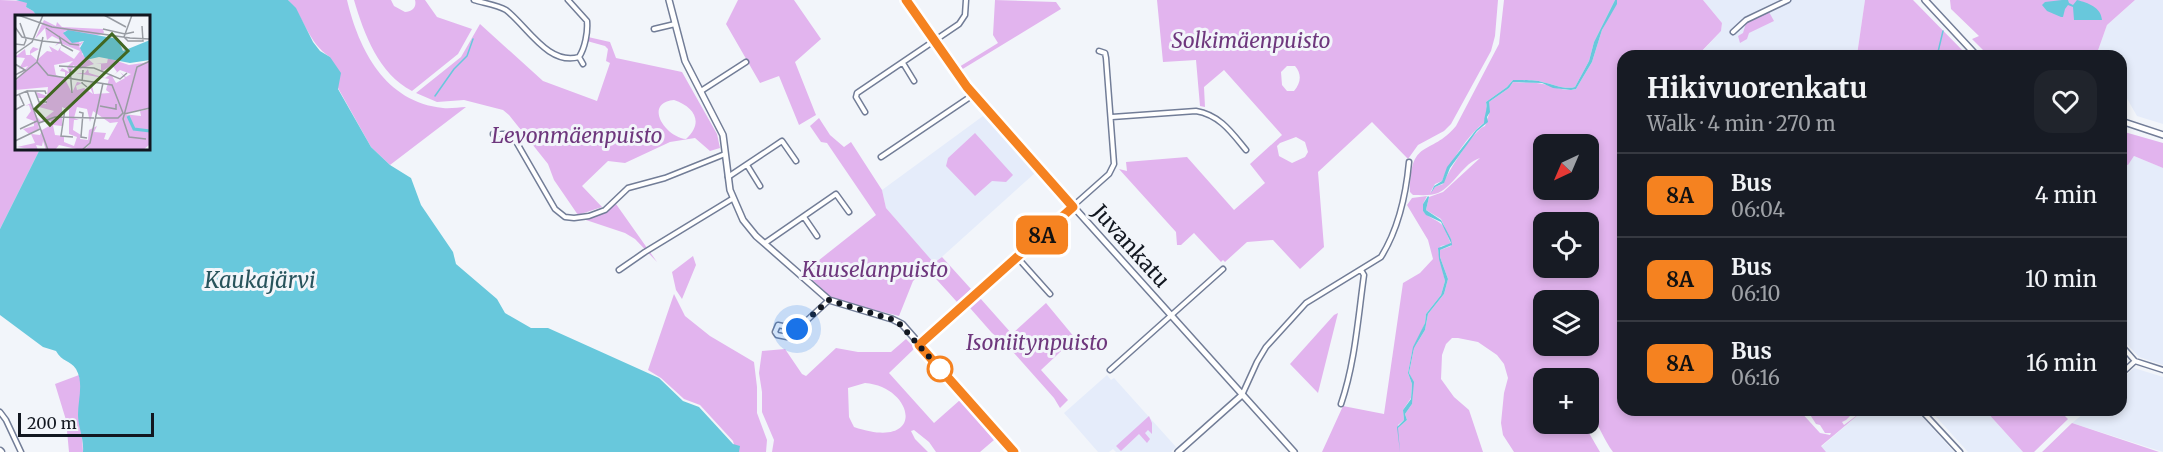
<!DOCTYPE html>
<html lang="en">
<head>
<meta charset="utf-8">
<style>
	body { margin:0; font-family:Merriweather,serif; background:#20242c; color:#f1f3f6; height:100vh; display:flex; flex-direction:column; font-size:22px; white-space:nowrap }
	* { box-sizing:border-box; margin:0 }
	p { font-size:20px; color:#9ea1a6 }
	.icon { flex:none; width:33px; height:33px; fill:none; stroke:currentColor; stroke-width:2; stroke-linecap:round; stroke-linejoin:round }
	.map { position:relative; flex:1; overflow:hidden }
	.panel { position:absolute; left:1617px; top:50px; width:510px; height:366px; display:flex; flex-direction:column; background:#171b24; border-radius:18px; box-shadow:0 3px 9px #0003 }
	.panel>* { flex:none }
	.badge { padding:0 12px; border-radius:9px; font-size:21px; line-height:39px }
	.needle { width:39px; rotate:224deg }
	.fabs { position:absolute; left:1533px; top:134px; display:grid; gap:12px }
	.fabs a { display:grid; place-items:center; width:66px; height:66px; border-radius:12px; background:#171b24; box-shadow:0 3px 9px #0003; font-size:30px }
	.scale { position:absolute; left:18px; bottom:15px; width:136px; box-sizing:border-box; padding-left:6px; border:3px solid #121720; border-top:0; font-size:16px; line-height:21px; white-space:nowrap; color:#121720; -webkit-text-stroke:4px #f2f5fa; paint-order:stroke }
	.you { position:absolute; width:30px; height:30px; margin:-15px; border:4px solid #fff; border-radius:50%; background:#1a73e8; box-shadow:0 0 0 9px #1a73e833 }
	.map>.badge { position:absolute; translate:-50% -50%; box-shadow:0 0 0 3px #fff }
	.round { display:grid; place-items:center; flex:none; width:63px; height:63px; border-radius:18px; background:#20242c }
	.head { display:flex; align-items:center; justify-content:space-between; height:102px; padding:0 30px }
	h1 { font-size:28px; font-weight:700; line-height:45px }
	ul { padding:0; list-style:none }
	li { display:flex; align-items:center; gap:18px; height:84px; padding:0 30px; border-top:2px solid #363941 }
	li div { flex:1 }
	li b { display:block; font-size:22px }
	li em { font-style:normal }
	li .badge { min-width:66px; font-weight:700; text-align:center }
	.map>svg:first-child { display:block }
	.built { fill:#e5ecfa }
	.green { fill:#e2b4ee; fill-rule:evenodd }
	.water { fill:#68c8dc }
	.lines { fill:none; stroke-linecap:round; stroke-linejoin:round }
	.stream { stroke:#68c8dc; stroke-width:1.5 }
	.street-casing { stroke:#727d97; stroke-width:7 }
	.secondary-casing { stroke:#727d97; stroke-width:8 }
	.primary-casing { stroke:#727d97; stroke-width:9 }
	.street { stroke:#fff; stroke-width:4 }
	.secondary { stroke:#fff; stroke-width:5 }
	.primary { stroke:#fff; stroke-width:6 }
	.line-casing { stroke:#fff; stroke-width:14 }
	.line { stroke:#f58220; stroke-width:9 }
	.walk { stroke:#121720; stroke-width:6; stroke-dasharray:0 10.8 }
	.stop-dot { fill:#fff; stroke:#f58220; stroke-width:3 }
	.labels { text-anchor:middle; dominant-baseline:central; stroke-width:6; stroke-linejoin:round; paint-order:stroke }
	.park-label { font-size:21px; font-style:italic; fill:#6e377d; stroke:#f2f5fa }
	.street-label { font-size:21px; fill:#121720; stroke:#f2f5fa }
	.water-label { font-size:22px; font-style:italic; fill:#28535c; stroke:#f2f5fa }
	.inset-river { fill:none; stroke:#68c8dc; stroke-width:3 }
	.inset-road { fill:none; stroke:#989ca3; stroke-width:1.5 }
	.view { fill:#416722; fill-opacity:0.15; stroke:#416722; stroke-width:3 }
	.inset-edge { fill:none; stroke:#121720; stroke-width:3 }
</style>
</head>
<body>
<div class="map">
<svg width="2163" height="452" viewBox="0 0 2163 452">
	<rect width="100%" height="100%" fill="#f2f5fa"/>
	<path class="built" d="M1703,0H1865L1857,55L1698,56L1721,31L1722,23Z
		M2135,0H2163V124L2137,116L2121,88V56H2096L2107,25Z
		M983,116L1035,173L934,264L886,208L882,190Z
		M2134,156L2163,168V365L2139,357L2121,338V164L2128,165Z
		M2134,368L2163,377V452L2072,423L2088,410H2121V380Z
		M1107,375L1111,380L1114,378L1176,447L1171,452H1116L1113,449L1109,452H1098L1064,413Z
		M1864,410H1916L1954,452H1826L1821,447Z
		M1930,410H1985L2023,452H1968Z"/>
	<path class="green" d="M0,0L24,1L28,3L26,7L33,11L37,16H16V148L40,149L0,229Z
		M288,0H347C359,50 385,102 443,108C450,109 459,107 466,107L390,165L371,147L338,88L330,57C308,43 305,18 288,0Z
		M354,0H391L394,6L405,12C412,12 417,7 415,0H425L437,17L472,29L458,54L412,91C379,74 364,34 354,0Z
		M738,0H794L821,39L795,62L816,115L799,125L779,76L760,83L726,24Z
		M995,0L1056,2L1061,9L961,70L959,67L998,43L993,35Z
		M1157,0H1498L1495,36L1491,51L1451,124L1444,131L1418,145L1408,159L1372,122L1318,172L1324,247L1300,269L1273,240L1247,242L1225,262L1223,260L1221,262L1194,233L1181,245H1177L1176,232L1119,169L1127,171L1126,162L1187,157L1234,210L1265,183L1250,164L1282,135L1224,70L1204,87L1205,107L1200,106L1196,60L1163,62ZM1287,66H1295C1302,74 1301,83 1294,91H1287L1282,85L1281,72ZM1296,137L1305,142L1308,152L1305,157L1292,163L1279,156L1277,146L1280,143Z
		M1504,0H1615L1594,42L1589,61L1575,87C1565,90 1552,84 1542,82C1536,80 1521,80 1513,80L1507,87L1486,102L1487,110L1484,123C1470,132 1448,166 1442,181L1435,184L1430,193L1435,187L1443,184C1448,172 1474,129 1485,126L1489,114V102L1509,88L1513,82C1522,83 1534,82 1543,84C1553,86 1565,92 1576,89L1592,62L1602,30L1617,0H1703L1722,23L1721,31L1698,55L1623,56V410H1799L1820,433L1830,435L1831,433H1825L1820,425L1816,424L1807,410H1856L1846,420L1842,422L1844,425L1864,410L1821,446L1826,452H1613C1604,440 1600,427 1591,415L1589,416L1588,378H1544V423H1587L1589,433L1600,452H1514L1503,435L1501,423L1504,393L1508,378L1504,364L1497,355L1478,342L1458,338H1452L1446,344L1442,355L1441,379L1454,397L1469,410L1483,452H1322L1343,406L1384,414L1403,283L1420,273L1433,259L1428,240L1407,205L1412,198L1427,196L1423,204V211C1431,220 1438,219 1445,228L1441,219L1426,210L1429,197L1443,192L1480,158C1463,163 1454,186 1438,193C1431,196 1421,195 1413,195L1410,192C1410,137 1430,157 1456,126L1499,44ZM1544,144H1588V189H1544ZM1544,222H1588V267H1544ZM1446,232L1451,239V246L1440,250V257L1448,279L1444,294L1428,314L1425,330L1414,348L1409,373L1413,382L1412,404L1405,414L1407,420L1398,428V425L1404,420L1403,410L1411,398L1412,384L1408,373L1412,353L1425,323L1426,314L1441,295L1445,281L1438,250L1441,246L1451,244ZM1544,300H1588V345H1544Z
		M1865,0H1913L1967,55H1857Z
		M1950,0H2135L2107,25L2096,56L1988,55L1972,39L1979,36L1951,9Z
		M1769,12L1774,21L1749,33L1747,39L1740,43L1738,36L1743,33L1746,23Z
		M480,24L543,81L597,101L610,63L606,61L608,49L605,46L587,41L588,37L610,42L616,58L682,72L717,134L720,148L710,151L695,138L670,142L625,163L608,161L582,186L602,207L578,215L554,180L548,164L509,115L503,110L464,100L437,102L416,93L461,57ZM674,100C695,107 704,123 686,139C665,137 643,103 674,100Z
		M819,118L830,135L844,147L851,142L882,190L886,208L934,263L942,257L971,289L957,302L927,269L913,281L899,316L834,300L804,272L876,215L827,143L821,142L810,126Z
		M2121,131L2163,143V168L2134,156L2128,165L2121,164Z
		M975,133L1013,175L1006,182L992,181L975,196L946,166L948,158Z
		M616,204L657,262L635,239L625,233L583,219L605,212Z
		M693,256L696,265L682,299L676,290L672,272Z
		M674,294L685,316L710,336L754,362L757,387V413L767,440L766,452H736L733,441L700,405L684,399L661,378L648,370Z
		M980,298L1012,334L1046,303L1075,338L1041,370L1068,400L1060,408L1054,398L1006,344L992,333L970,308Z
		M1338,313L1318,393L1290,364L1334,315Z
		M906,339L915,348L889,373L934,423L960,400L994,440L980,452H936L929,442L914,430L911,431L915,439L928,452H772L774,440L762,412V392L759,373L762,351L785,349L802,374L806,376L836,348L858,352H891ZM865,383C915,387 927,452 854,427L849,417L848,388Z
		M79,375L82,389L80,403L83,452H69L66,420L55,384Z
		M1985,410H2059L2068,419L2034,452H2023Z
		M1149,416L1152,423V434L1148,430L1145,433L1150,439L1147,443L1139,434L1121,451L1116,446Z
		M2072,423L2159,452H2042Z"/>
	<path class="water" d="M16,0H288L296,8L313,42L320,51L330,57L341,73L338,89L371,147L390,165L411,178L421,205L453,252L456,264L497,299L505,313L531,328H548L659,378L683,401L699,407L733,444L740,446L739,452H83C84,438 78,427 78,415C78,399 84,383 76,369C70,360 62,362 56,351L43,347L0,315V229L40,149L148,148V16H37L33,11L26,7L27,3Z
		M1615,0H1617V4L1602,30L1592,62L1576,89L1571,90L1553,88L1542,83L1513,82L1509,88L1489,102L1490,112L1487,117L1488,122L1477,131L1450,168L1444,183L1435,187L1431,193L1434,186L1442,181L1447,167L1476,130L1484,123C1484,115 1488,110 1486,102L1507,87L1513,80C1520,80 1536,80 1542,82C1552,84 1565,90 1575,87L1589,61L1594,42Z
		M2062,0H2068L2069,3L2073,5L2077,0C2088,3 2101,7 2102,20H2074L2073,7L2068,5L2065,9L2063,17H2061L2047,11L2042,5L2045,2Z
		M1428,196L1429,197L1426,210L1441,220L1451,239L1452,245L1440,250V257L1448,279L1444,294L1428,314L1425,330L1414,348L1409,373L1414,382L1412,404L1405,414L1407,420L1398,428L1400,452L1397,427L1404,420L1403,410L1411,399L1412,384L1408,373L1413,347L1425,323L1426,314L1441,295L1445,281L1439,259L1438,248L1451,243L1441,222L1426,215L1423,211V204Z"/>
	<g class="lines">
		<path class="stream" d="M1937,56L1943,31
			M435,96L454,69L467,56L473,39"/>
		<g class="street-casing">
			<path id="street" d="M474,0C483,3 497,5 506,10C527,26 548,66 579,57
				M568,0L587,21C588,32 585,48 579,57L583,64
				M654,29L675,24
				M1733,32L1746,20L1788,0
				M903,63L914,81
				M701,91L746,62
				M865,112L856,97L857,93L959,24L965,15L966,0
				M1112,117L1196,111C1220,115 1232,133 1246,150
				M493,134H506L514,138L555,209L565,217L574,218L589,216L605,210L628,188L665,178L725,154
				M881,157L973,95
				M747,165L760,186
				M728,177L782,141L796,161
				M1073,206L1109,174L1114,164L1106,58L1105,53L1099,51
				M804,217L817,236
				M765,243L836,194L849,212
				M1017,257L1050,294
				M619,270L645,252L732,199
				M797,329L778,325L775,332L777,335L787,337L791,335L829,300
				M2121,345L2135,361L2163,370
				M1110,370L1223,269
				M2121,374L2135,361
				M1242,395L1257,362L1266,347L1306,303L1381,257C1399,228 1406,195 1409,162
				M1341,404C1355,363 1358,318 1364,275L1361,270
				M1921,410L1960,452
				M0,412L6,420L21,452"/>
		</g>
		<g class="secondary-casing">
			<path id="secondary" d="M669,0L685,61L723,135L730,190L743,220L756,236L829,300L892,319L902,324L1014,452
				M906,0L951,66L973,95L1294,452
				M1925,0L1977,56
				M2121,121L2163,135
				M919,345L1073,206
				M1178,452L1242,395"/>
		</g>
		<g class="primary-casing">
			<path id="primary" d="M0,451L1,452"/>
		</g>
		<use href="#street" class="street"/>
		<use href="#secondary" class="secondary"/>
		<use href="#primary" class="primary"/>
	</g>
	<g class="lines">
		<g class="line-casing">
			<path id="line" d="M906,0L967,87L1073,207L919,345L1014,452"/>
		</g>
		<use href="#line" class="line"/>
		<path class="walk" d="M797,329L829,300L897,321L940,369"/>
	</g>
	<circle class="stop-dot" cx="940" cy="369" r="12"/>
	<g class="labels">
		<g class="park-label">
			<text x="1251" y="40">Solkimäenpuisto</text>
			<text x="577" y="135">Levonmäenpuisto</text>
			<text x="875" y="269">Kuuselanpuisto</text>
			<text x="1037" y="342">Isoniitynpuisto</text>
		</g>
		<g class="street-label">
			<text transform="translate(1131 246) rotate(48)">Juvankatu</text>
		</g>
		<g class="water-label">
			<text x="260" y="280">Kaukajärvi</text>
		</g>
	</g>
	<g transform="translate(15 15)">
		<rect width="135" height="135" fill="#f2f5fa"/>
		<path d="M29,5L41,11L42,7L47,12L88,14L89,18L78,22L49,16L65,28L69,26L64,32L69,35L67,39L79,49L65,54L58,50L57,60L53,58L50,63V57L45,56L47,53L54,57L52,52L58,46L39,50L41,60L50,64L57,78L62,67L67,68L61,71L62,75L69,73L78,79L75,72L76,66L79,79L95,78L91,75L94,64L61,58H70L73,54L74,58L90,63L96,59L101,68L110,63L105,57L111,62L116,59L105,55L99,60L102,57L97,50L86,57V49H80L92,48L93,43L114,50L135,47V93L108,99L126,101L125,96L135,94V135L134,130L128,135H69L76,128L66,135L44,130L40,135H31L28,126L27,131L21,130L23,135L2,132L20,128L16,119L25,120L27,115L36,110V106L23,108L24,114L14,119L8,114L19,111V106L11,103L16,96L14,90L10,91L16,88L22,102L26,106L39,96L24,92L18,95L24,87L31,89L32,83H23L21,77L32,81L33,72L0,75V67L13,51L4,54L10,43L0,42L10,34L11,40H15V36L18,32L24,34L15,39L22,45L32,36L37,37L34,31L43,36L46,31L45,35L59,44L65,36L45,28L40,31L45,25L37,21L32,25L30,13L20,24ZM47,92L54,95V119L62,122L59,131L49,127V121L40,120L38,110L47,111ZM62,92L72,94L75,107L78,96L95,108L103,107L93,125L89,124L91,118L79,117L82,111L74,115L73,125L65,124L66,120L58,115L59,105H64L59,103Z" fill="#e2b4ee" fill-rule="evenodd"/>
		<path d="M53,15L103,24L108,36L135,25V45L115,48L84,42L71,45L65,33L69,26L57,28L48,18Z" fill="#68c8dc"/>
		<path class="inset-river" d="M113,101L119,114L135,116"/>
		<path class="inset-road" d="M3,0L37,12L115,23M89,0L111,12M0,12L7,22L27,26M31,13L55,29L64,30M88,14L110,19L119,17M44,21L47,30L58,36M28,22L22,47L33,60L97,70L108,98L103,103H80M109,22L113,26H128L127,11M109,22L117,0M114,23L135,24M27,26L46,28M0,29L9,30L11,25L5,8M0,39L17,27L28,0M0,49L10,55L0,60M44,51L79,53L105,64L112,58M55,54L57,78M68,55L67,68L72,72M0,65L22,47M12,76H30L31,79M20,76L24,87H32M0,81L12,76L33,135M85,91L101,94V89M50,94L46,121L58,122M0,95L9,90L4,79M64,97L68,98L66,122L72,123M109,99L135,93M24,108L40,102L79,103M5,114L22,106M131,124L114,122L108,104L122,52L135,46M0,126L25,114M0,126L25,114M67,135L75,128L88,68"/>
		<path class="view" d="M97,19L113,36L35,110L20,94Z"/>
		<rect width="135" height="135" class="inset-edge"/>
	</g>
</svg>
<div class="fabs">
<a><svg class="needle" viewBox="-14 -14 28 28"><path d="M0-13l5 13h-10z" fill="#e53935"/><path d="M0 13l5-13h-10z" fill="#9ea1a6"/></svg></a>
<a><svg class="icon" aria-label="locate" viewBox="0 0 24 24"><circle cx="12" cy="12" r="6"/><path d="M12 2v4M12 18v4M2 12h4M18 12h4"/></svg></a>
<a><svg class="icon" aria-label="layers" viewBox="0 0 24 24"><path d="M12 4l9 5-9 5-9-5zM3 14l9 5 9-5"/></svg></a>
<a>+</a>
</div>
<div class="scale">200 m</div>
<div class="you" style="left:797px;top:329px"></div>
<b class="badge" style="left:1042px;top:235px;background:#f58220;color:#111">8A</b>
<section class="panel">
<div class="head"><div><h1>Hikivuorenkatu</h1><p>Walk · 4 min · 270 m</p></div><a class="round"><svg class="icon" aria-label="heart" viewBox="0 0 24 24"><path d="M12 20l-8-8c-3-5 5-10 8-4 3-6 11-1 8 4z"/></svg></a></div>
<ul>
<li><span class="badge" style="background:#f58220;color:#111">8A</span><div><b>Bus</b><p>06:04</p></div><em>4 min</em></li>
<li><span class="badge" style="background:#f58220;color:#111">8A</span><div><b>Bus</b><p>06:10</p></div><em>10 min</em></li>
<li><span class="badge" style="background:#f58220;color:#111">8A</span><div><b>Bus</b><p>06:16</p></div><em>16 min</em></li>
</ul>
</section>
</div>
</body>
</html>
